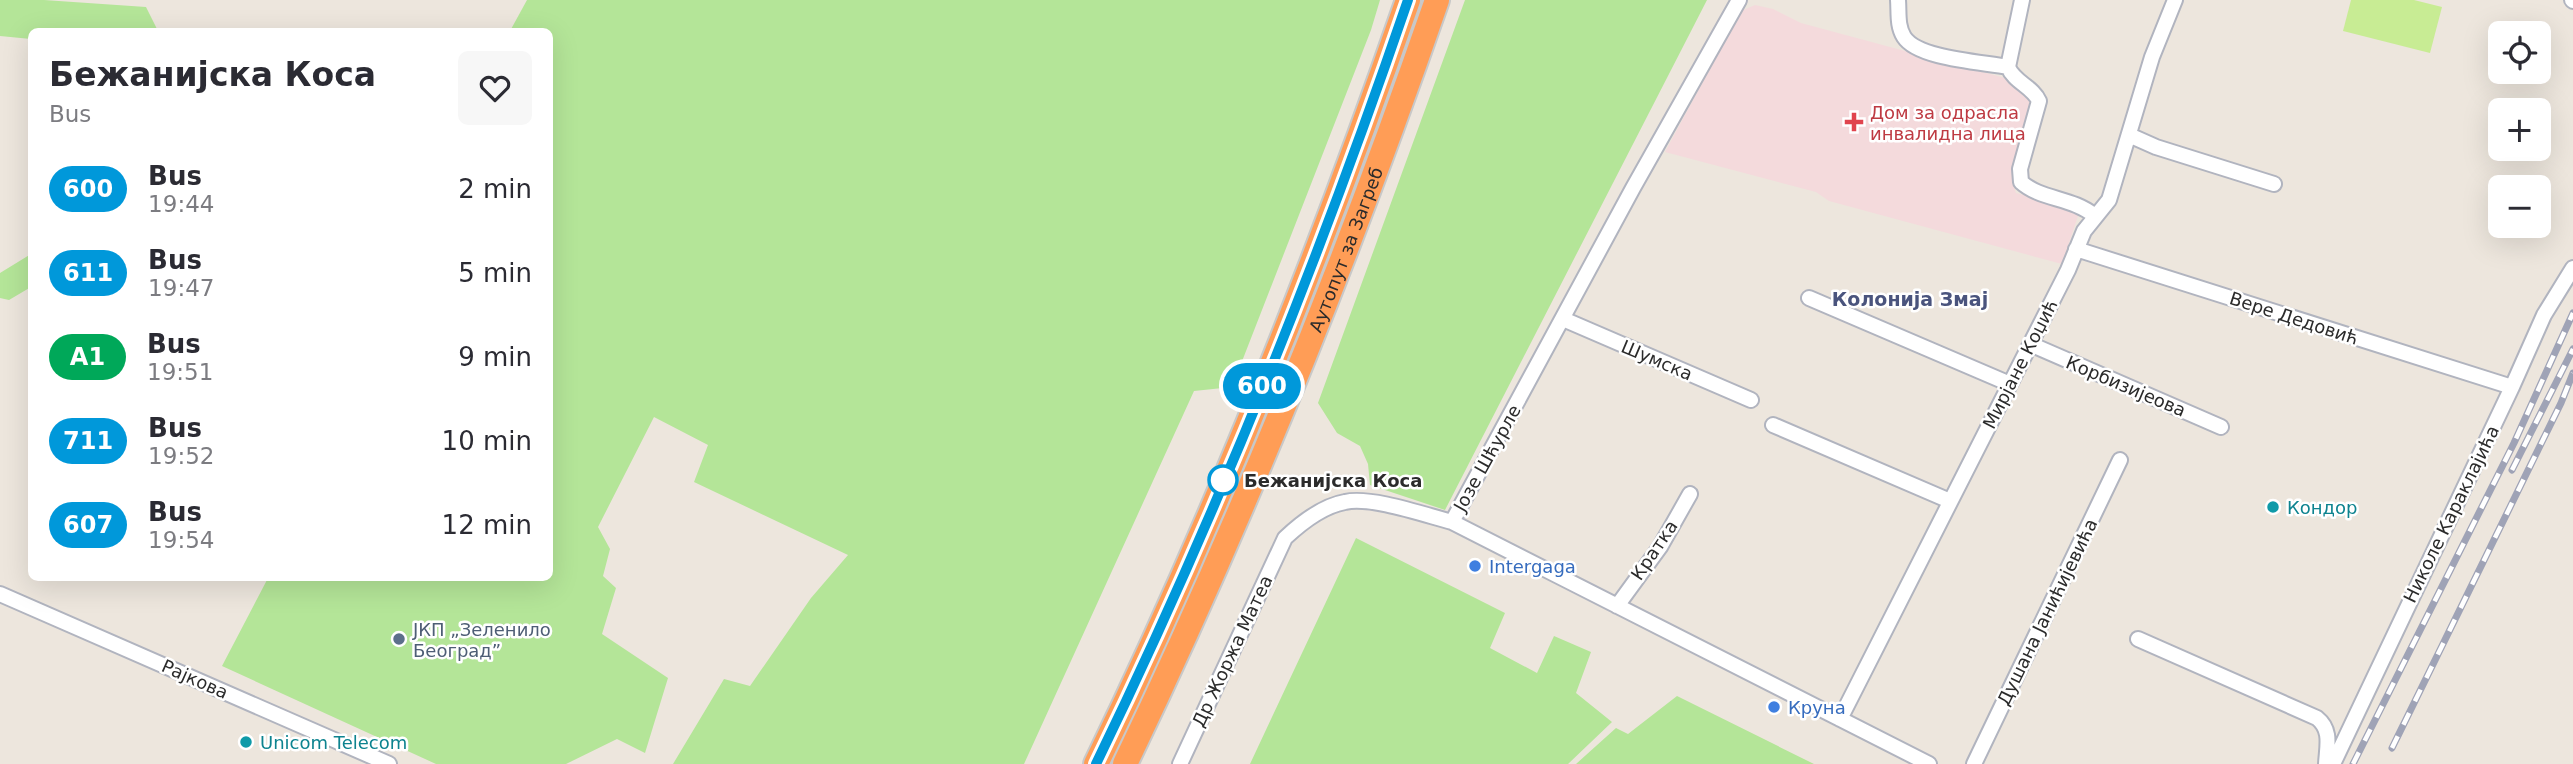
<!DOCTYPE html>
<html lang="en">
<head>
<meta charset="utf-8">
<style>
	body { margin:0; font-family:"DejaVu Sans",sans-serif; background:#f7f7f7; color:#2b2b33; height:100vh; display:flex; flex-direction:column; font-size:26px; white-space:nowrap }
	* { box-sizing:border-box; margin:0 }
	p { font-size:23px; color:#7c7c81 }
	.icon { flex:none; width:38px; height:38px; fill:none; stroke:currentColor; stroke-width:2; stroke-linecap:round; stroke-linejoin:round }
	.map { position:relative; flex:1; overflow:hidden }
	.panel { position:absolute; left:28px; top:28px; width:525px; height:553px; display:flex; flex-direction:column; background:#fff; border-radius:10px; box-shadow:0 7px 28px #0002 }
	.panel>* { flex:none }
	.badge { padding:0 14px; border-radius:23px; font-size:24px; line-height:46px }
	.fabs { position:absolute; left:2488px; top:21px; display:grid; gap:14px }
	.fabs a { display:grid; place-items:center; width:63px; height:63px; border-radius:10px; background:#fff; box-shadow:0 7px 28px #0002; font-size:35px }
	.map>.badge { position:absolute; translate:-50% -50%; box-shadow:0 0 0 4px #fff }
	.round { display:grid; place-items:center; flex:none; width:74px; height:74px; border-radius:10px; background:#f7f7f7 }
	.overview { display:flex; align-items:center; justify-content:space-between; height:119px; padding:0 21px }
	h1 { font-size:33px; font-weight:700; line-height:52px }
	ul { padding:0; list-style:none }
	li { display:flex; align-items:center; gap:21px; height:84px; padding:0 21px }
	li div { flex:1 }
	li b { display:block; font-size:26px }
	li em { font-style:normal }
	li .badge { min-width:77px; font-weight:700; text-align:center }
	.map>svg:first-child { display:block }
	.medical { fill:#f4dadc }
	.green { fill:#b4e598 }
	.pitch { fill:#c8ec94 }
	.lines { fill:none; stroke-linecap:round; stroke-linejoin:round }
	.street-casing { stroke:#b1b4bf; stroke-width:18 }
	.highway-casing { stroke:#c8c8c8; stroke-width:28 }
	.street { stroke:#fff; stroke-width:14 }
	.highway { stroke:#ff9d56; stroke-width:24 }
	.rail-casing { stroke:#9fa3b6; stroke-width:7 }
	.rail { stroke:#fff; stroke-width:4.5; stroke-dasharray:13; stroke-linecap:butt }
	.line-casing { stroke:#fff; stroke-width:16 }
	.line { stroke:#0098da; stroke-width:10 }
	.health-dot { fill:#e0444e; stroke:#fff; stroke-width:2.5 }
	.stop-dot { fill:#fff; stroke:#0098da; stroke-width:3.5 }
	.culture-dot { fill:#0f9aa8; stroke:#fff; stroke-width:2.5 }
	.shop-dot { fill:#3f7fe0; stroke:#fff; stroke-width:2.5 }
	.service-dot { fill:#5c6f8a; stroke:#fff; stroke-width:2.5 }
	.labels { text-anchor:middle; dominant-baseline:central; stroke-width:5; stroke-linejoin:round; paint-order:stroke }
	.health-label { font-size:18px; fill:#be3a42; stroke:#fff; text-anchor:start }
	.street-label { font-size:18px; fill:#2b2b2b; stroke:#fff }
	.stop-label { font-size:18px; font-weight:bold; fill:#2b2b2b; stroke:#fff; text-anchor:start }
	.culture-label { font-size:18px; fill:#0d838f; stroke:#fff; text-anchor:start }
	.shop-label { font-size:18px; fill:#366cbe; stroke:#fff; text-anchor:start }
	.service-label { font-size:18px; fill:#4e5e75; stroke:#fff; text-anchor:start }
	.neighbourhood-label { font-size:19px; font-weight:bold; fill:#4a547d; stroke:#fff }
</style>
</head>
<body>
<div class="map">
<svg width="2573" height="764" viewBox="0 0 2573 764">
	<rect width="100%" height="100%" fill="#ede6dd"/>
	<path class="medical" d="M1755,5L1773,9L1801,23L2005,78L2034,98L2013,184L2016,193L2073,207L2079,213L2062,264L1829,201L1816,192L1665,152L1741,11Z"/>
	<path class="green" d="M0,0H44L146,7L158,31L32,32L31,39L0,36Z
		M527,0H1380L1371,30L1232,387L1194,391L1024,764H673L724,679L750,686L811,598L848,555L694,482L708,445L654,417L598,527L610,549L603,576L616,588L602,634L668,678L645,753L617,739L566,764H436L222,666L268,578H550V32L510,31Z
		M1465,0H1707L1445,510L1370,485L1368,464L1360,446L1337,433L1318,403Z
		M31,254V287L9,300L0,298V273Z
		M1356,538L1505,613L1490,648L1537,673L1554,636L1591,652L1576,693L1612,722L1568,764H1250Z
		M1677,696L1814,764H1576L1616,728L1628,734Z"/>
	<path class="pitch" d="M2351,0H2414L2442,7L2430,53L2343,31Z"/>
	<g class="lines">
		<g class="street-casing">
			<path id="street" d="M1898,0C1899,13 1897,26 1904,37C1918,59 1983,62 2008,67
				M2022,0L2008,67C2014,82 2033,87 2039,101L2020,169L2021,182C2041,200 2072,197 2095,216
				M2572,0L2573,1
				M2129,135L2156,147L2274,184
				M2076,249L2512,387
				M1809,298L2010,384
				M1563,319L1751,400
				M2030,344L2221,427
				M1773,425L1950,501
				M1452,522L1633,188L1739,0
				M0,594L389,764
				M1617,606L1660,547L1690,494
				M2138,639L2317,718C2332,730 2327,746 2326,764
				M1840,719L2068,270L2084,231L2109,200L2152,57L2175,0
				M1180,764L1285,538C1301,523 1322,506 1345,502C1371,496 1425,515 1452,522L1929,764
				M1974,764L2120,460
				M2333,764L2512,387L2544,315L2573,268"/>
		</g>
		<g class="highway-casing">
			<g id="highway">
				<path d="M1096,764C1216,517 1318,259 1408,0"/>
				<path id="s1" d="M1125,764C1244,516 1347,260 1437,0"/>
			</g>
		</g>
		<use href="#street" class="street"/>
		<use href="#highway" class="highway"/>
		<g class="rail-casing">
			<path id="rail" d="M2512,470L2573,349
				M2392,748L2561,403L2573,373
				M2353,764L2514,443L2573,313"/>
		</g>
		<use href="#rail" class="rail"/>
	</g>
	<g class="lines">
		<g class="line-casing">
			<path id="line" d="M1096,764C1216,517 1319,260 1408,0"/>
		</g>
		<use href="#line" class="line"/>
	</g>
	<path class="health-dot" d="M1850.5 111.5h7v7h7v7h-7v7h-7v-7h-7v-7h7z"/>
	<circle class="stop-dot" cx="1223" cy="480" r="14"/>
	<g class="culture-dot">
		<circle cx="2273" cy="507" r="7"/>
		<circle cx="246" cy="742" r="7"/>
	</g>
	<g class="shop-dot">
		<circle cx="1475" cy="566" r="7"/>
		<circle cx="1774" cy="707" r="7"/>
	</g>
	<circle class="service-dot" cx="399" cy="639" r="7"/>
	<g class="labels">
		<g class="health-label">
			<text x="1870" y="112">Дом за одрасла<tspan x="1870" dy="21">инвалидна лица</tspan></text>
		</g>
		<g class="street-label">
			<text stroke="none"><textPath href="#s1" startOffset="560">Аутопут за Загреб</textPath></text>
			<text transform="translate(2294 318) rotate(18)">Вере Дедовић</text>
			<text transform="translate(1657 360) rotate(23)">Шумска</text>
			<text transform="translate(2020 364) rotate(-63)">Мирјане Коџић</text>
			<text transform="translate(2126 386) rotate(23)">Корбизијеова</text>
			<text transform="translate(1487 458) rotate(-61)">Јозе Шћурле</text>
			<text transform="translate(2451 514) rotate(-64)">Николе Караклајића</text>
			<text transform="translate(1654 550) rotate(-56)">Кратка</text>
			<text transform="translate(2047 612) rotate(-64)">Душана Јанићијевића</text>
			<text transform="translate(1232 651) rotate(-65)">Др Жоржа Матеа</text>
			<text transform="translate(195 679) rotate(24)">Рајкова</text>
		</g>
		<g class="stop-label">
			<text x="1244" y="480">Бежанијска Коса</text>
		</g>
		<g class="culture-label">
			<text x="2287" y="507">Кондор</text>
			<text x="260" y="742">Unicom Telecom</text>
		</g>
		<g class="shop-label">
			<text x="1489" y="566">Intergaga</text>
			<text x="1788" y="707">Круна</text>
		</g>
		<g class="service-label">
			<text x="413" y="629">ЈКП „Зеленило<tspan x="413" dy="21">Београд”</tspan></text>
		</g>
		<g class="neighbourhood-label">
			<text x="1910" y="299">Колонија Змај</text>
		</g>
	</g>
</svg>
<div class="fabs">
<a><svg class="icon" aria-label="locate" viewBox="0 0 24 24"><circle cx="12" cy="12" r="6"/><path d="M12 2v4M12 18v4M2 12h4M18 12h4"/></svg></a>
<a>+</a>
<a>−</a>
</div>
<b class="badge" style="left:1262px;top:386px;background:#0098da;color:#fff">600</b>
<section class="panel">
<div class="overview"><div><h1>Бежанијска Коса</h1><p>Bus</p></div><a class="round"><svg class="icon" aria-label="heart" viewBox="0 0 24 24"><path d="M12 20l-8-8c-3-5 5-10 8-4 3-6 11-1 8 4z"/></svg></a></div>
<ul>
<li><span class="badge" style="background:#0098da;color:#fff">600</span><div><b>Bus</b><p>19:44</p></div><em>2 min</em></li>
<li><span class="badge" style="background:#0098da;color:#fff">611</span><div><b>Bus</b><p>19:47</p></div><em>5 min</em></li>
<li><span class="badge" style="background:#00a859;color:#fff">A1</span><div><b>Bus</b><p>19:51</p></div><em>9 min</em></li>
<li><span class="badge" style="background:#0098da;color:#fff">711</span><div><b>Bus</b><p>19:52</p></div><em>10 min</em></li>
<li><span class="badge" style="background:#0098da;color:#fff">607</span><div><b>Bus</b><p>19:54</p></div><em>12 min</em></li>
</ul>
</section>
</div>
</body>
</html>
